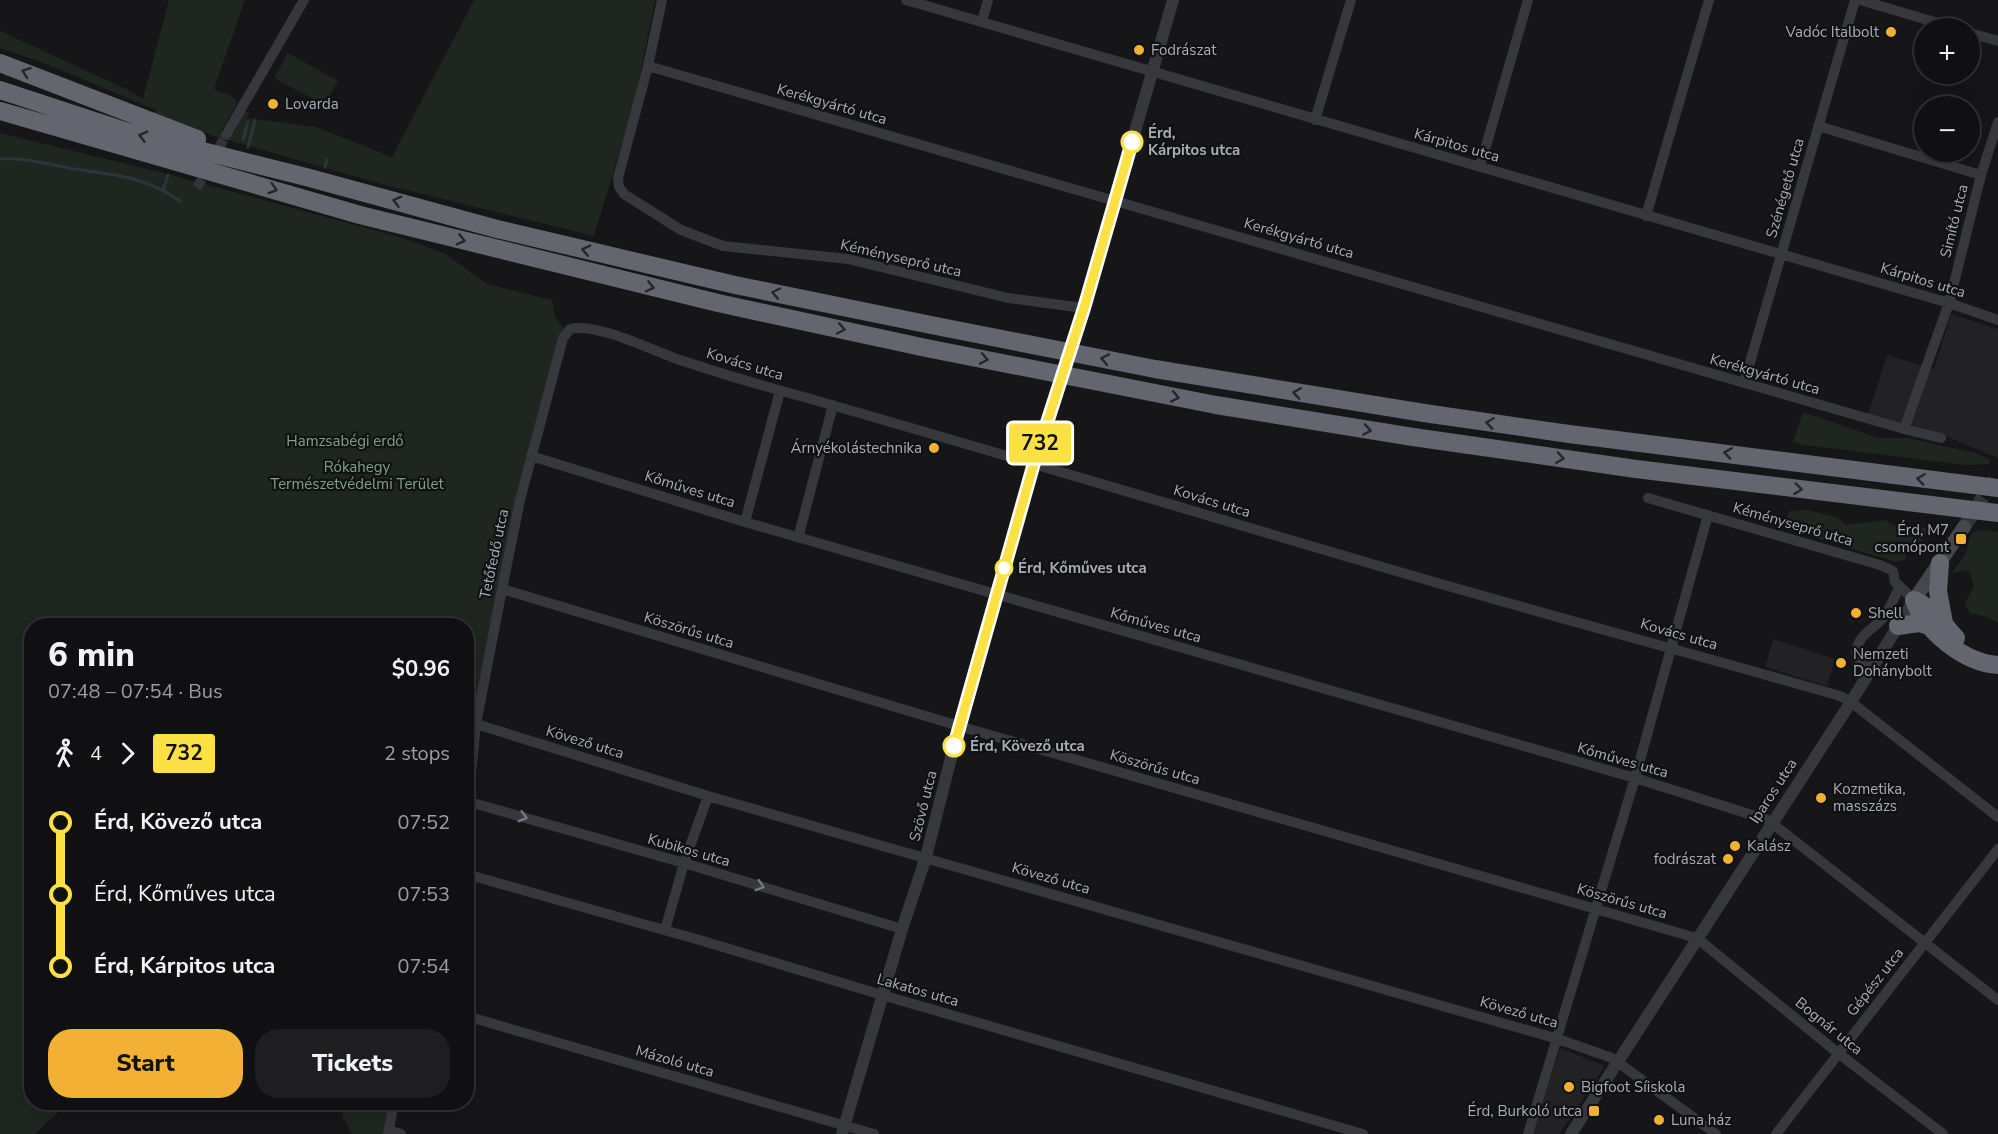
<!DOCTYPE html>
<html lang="en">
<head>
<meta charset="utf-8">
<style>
	body { margin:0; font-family:"Nunito Sans",sans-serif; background:#1e1e20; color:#f1f3f6; height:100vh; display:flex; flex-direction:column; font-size:22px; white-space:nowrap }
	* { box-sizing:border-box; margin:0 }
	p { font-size:20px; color:#9c9d9f }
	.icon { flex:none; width:33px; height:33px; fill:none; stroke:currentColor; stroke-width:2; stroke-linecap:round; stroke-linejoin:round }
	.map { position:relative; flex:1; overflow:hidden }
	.panel { position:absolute; left:24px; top:618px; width:450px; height:492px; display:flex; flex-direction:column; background:#101012; border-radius:24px; box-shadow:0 6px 24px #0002,0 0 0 2px #303032 }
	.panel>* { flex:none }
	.badge { padding:0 12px; border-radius:4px; font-size:21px; line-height:39px }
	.buttons { position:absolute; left:1914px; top:18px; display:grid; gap:12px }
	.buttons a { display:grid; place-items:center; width:66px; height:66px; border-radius:50%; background:#101012; box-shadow:0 6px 24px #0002,0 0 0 2px #303032; font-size:30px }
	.map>.badge { position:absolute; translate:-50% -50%; box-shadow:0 0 0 3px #fff }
	.legs { display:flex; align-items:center; gap:9px; height:66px; padding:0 24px; font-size:20px }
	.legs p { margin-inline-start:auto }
	.headline { display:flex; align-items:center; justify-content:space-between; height:102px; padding:0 24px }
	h1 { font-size:33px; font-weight:800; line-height:45px }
	.cta { display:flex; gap:12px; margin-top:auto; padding:12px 24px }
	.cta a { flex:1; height:69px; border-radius:24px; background:#f2b134; color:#111; font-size:24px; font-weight:800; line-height:69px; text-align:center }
	.cta a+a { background:#1e1e20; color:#f1f3f6 }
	ul { padding:0 24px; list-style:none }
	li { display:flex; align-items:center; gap:21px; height:72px; font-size:22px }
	li i { display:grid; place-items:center; width:9px; height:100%; margin:0 8px; background:currentColor }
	li i::after { content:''; width:15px; height:15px; margin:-8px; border:4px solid; border-radius:50%; background:#101012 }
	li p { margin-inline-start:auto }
	li:first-child i { background:linear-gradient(#0000 50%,currentColor 0) }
	li:last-child i { background:linear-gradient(currentColor 50%,#0000 0) }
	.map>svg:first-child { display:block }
	.built { fill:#222225 }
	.green { fill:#1e261f }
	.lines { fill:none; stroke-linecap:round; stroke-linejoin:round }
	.stream { stroke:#2c353c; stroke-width:3 }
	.minor-tunnel { stroke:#333438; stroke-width:10; stroke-dasharray:10 5; stroke-linecap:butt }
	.secondary-tunnel { stroke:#333438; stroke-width:14; stroke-dasharray:14 7; stroke-linecap:butt }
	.minor { stroke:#37383d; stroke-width:10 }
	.tertiary { stroke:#37383d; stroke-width:12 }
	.secondary { stroke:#45474d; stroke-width:14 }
	.motorway { stroke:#63666e; stroke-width:18 }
	.oneway { stroke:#26262a }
	.oneway2 { stroke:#757881 }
	.line-1-casing { stroke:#fff; stroke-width:14 }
	.line-1 { stroke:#fbe143; stroke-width:9 }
	.poi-dot { fill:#f2b134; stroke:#111113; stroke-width:2 }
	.stop-1-dot { fill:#fff; stroke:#fbe143; stroke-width:3 }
	.labels { text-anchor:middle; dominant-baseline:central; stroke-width:4.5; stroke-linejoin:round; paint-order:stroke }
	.poi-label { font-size:15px; fill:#a8adb8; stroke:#111113; text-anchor:start }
	.street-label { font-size:15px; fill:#a8adb8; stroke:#111113 }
	.stop-label { font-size:15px; font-weight:bold; fill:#a8adb8; stroke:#111113; text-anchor:start }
	.park-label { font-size:15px; fill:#7fa381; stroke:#111113 }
</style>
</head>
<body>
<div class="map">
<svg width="1998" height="1134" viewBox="0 0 1998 1134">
	<rect width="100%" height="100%" fill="#161618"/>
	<path class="built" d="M1951,314L1998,329V458L1943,435L1868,414L1887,355L1934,369Z
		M1773,639L1835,659L1827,686L1765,667Z
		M1560,1048L1605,1066L1559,1134H1533Z"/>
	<path class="green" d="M169,0H245L214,89L232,96L237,103L221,132L233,135L244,111L249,113L247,118L316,127L392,157L474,0H655L635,100L594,236L382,184L214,136L155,115L156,110L46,64L0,48V31L126,89L143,99Z
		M288,53L338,81L324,105L274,78Z
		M0,133L168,174L403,238L444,253L487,284L552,300L555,316L566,332L531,456L474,742L467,741L466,626H32V1102L67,1103L35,1134H0Z
		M1803,412L1878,438H1906L1976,453L1991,460L1989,464L1966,465L1804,445L1793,442Z
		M1807,510L1837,517L1846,525L1886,520C1897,531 1907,528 1921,526L1928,530L1919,546L1907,550L1905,560L1896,562L1783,528L1789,511Z
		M1984,530L1998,532V623L1987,617L1970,613L1965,603L1974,586L1970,573L1966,570L1951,574L1966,553L1970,537L1973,532Z
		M347,1103H394L388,1134H352L342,1115Z"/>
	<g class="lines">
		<path class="stream" d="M243,140L248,122
			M248,147L255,120
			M0,159C24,157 46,164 69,168C112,175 143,175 180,201
			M325,167L327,160
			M163,190L168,175"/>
		<path class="minor-tunnel" d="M197,188L226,135"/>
		<path class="secondary-tunnel" d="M1964,527L1998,474"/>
		<path class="minor" d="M662,0L648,66L618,178L619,187L624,194L681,230L723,246L848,259L1008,298L1084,308
			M906,0L1949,303L1998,320
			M1860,0L1955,28
			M982,21L988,0
			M1970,33L1998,41
			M648,66L1904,429L1941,438
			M1315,120L1351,0
			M1818,126L1981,175
			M226,135L304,0
			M1480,167L1528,0
			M1646,216L1709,0
			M1744,383L1855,0
			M1904,429L1949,303L1981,175L1998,122
			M531,456L745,522L1635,778L1768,820L1998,1000
			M1648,498L1880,565L1893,571L1895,582L1914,600
			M745,522L780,391
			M798,538L833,405
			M502,589L959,726L1693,937L1698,939L1838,1053L1943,1134
			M1870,670L1857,657C1854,636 1872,631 1883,618C1890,609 1894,597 1900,587
			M476,724L708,796L1558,1039L1612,1058L1716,1134
			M466,785L471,772L476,724L502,589L520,500L563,338L570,329C596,322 651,350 677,359C713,371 749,382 786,392C984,448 1181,508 1379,566C1532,611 1687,652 1840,696L1851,702L1998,817
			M466,801L684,863L902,929
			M466,874L703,941L882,995L1363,1134
			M665,930L684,863L708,796
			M466,1016L874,1134
			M389,1130L401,1134
			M388,1134L394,1102
			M1528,1134L1635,778L1708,515
			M1776,1134L1998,849"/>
		<path class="tertiary" d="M842,1134L902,929L926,857L959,726L1034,463L1084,308L1173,0
			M1571,1134L1851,702L1914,600"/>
		<path class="secondary" d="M1914,600L1964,527"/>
		<path class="motorway" d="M0,63L197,139
			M0,90L131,133L306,177L497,229L735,285L936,326L1155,369L1424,413L1569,434L1998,488
			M0,111L360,215L718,303L926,348L1216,405L1413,437L1636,469L1998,513
			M1940,563L1938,591L1944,623
			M1914,600C1925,631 1964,663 1998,665
			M1914,600C1934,608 1942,623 1956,638
			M1898,626L1919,623L1929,626"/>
	</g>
	<defs><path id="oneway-chevron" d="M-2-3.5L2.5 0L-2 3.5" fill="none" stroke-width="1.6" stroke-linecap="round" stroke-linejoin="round" transform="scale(1.5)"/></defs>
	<g class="oneway">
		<use href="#oneway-chevron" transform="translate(26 72) rotate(-160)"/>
		<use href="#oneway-chevron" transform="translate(143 136) rotate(-165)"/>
		<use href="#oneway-chevron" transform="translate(273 189) rotate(17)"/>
		<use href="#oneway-chevron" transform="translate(397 201) rotate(-165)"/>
		<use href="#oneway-chevron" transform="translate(461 240) rotate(14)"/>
		<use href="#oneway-chevron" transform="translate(586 250) rotate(-167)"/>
		<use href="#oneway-chevron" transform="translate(650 287) rotate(14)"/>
		<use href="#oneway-chevron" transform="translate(776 293) rotate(-168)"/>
		<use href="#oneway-chevron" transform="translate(841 329) rotate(12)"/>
		<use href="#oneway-chevron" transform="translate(984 359) rotate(11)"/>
		<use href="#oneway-chevron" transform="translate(1105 359) rotate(-169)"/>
		<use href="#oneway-chevron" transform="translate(1297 393) rotate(-171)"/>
		<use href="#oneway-chevron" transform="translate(1175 397) rotate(11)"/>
		<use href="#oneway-chevron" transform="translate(1490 423) rotate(-172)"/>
		<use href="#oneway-chevron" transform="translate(1367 430) rotate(9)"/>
		<use href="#oneway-chevron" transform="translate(1728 453) rotate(-172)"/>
		<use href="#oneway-chevron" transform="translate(1560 458) rotate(8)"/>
		<use href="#oneway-chevron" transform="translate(1921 479) rotate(-172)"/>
		<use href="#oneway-chevron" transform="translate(1798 489) rotate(7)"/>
	</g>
	<g class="oneway2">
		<use href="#oneway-chevron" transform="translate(523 817) rotate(16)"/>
		<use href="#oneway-chevron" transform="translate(760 886) rotate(17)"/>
	</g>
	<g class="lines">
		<g class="line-1-casing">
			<path id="line-1" d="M954,746L1034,463L1084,308L1132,142"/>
		</g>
		<use href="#line-1" class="line-1"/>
	</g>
	<g class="poi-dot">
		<circle cx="1891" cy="32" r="6"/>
		<circle cx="1139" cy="50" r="6"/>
		<circle cx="273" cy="104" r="6"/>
		<circle cx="934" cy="448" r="6"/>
		<rect x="1955" y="533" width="12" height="12" rx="3"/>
		<circle cx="1856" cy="613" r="6"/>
		<circle cx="1841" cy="663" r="6"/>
		<circle cx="1821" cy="798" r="6"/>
		<circle cx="1735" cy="846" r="6"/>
		<circle cx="1728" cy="859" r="6"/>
		<circle cx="1569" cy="1087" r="6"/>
		<rect x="1588" y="1105" width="12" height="12" rx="3"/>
		<circle cx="1659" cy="1120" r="6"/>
	</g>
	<g class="stop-1-dot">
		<circle cx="1132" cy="142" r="10"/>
		<circle cx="1004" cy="568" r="8"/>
		<circle cx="954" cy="746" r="10"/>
	</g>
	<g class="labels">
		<g class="poi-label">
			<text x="1879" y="32" text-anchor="end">Vadóc Italbolt</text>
			<text x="1151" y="50">Fodrászat</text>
			<text x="285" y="104">Lovarda</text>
			<text x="922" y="448" text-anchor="end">Árnyékolástechnika</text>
			<text x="1949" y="530" text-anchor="end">Érd, M7<tspan x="1949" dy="17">csomópont</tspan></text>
			<text x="1868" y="613">Shell</text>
			<text x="1853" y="654">Nemzeti<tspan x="1853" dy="17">Dohánybolt</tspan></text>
			<text x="1833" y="789">Kozmetika,<tspan x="1833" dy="17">masszázs</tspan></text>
			<text x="1747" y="846">Kalász</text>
			<text x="1716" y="859" text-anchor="end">fodrászat</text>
			<text x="1581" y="1087">Bigfoot Síiskola</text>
			<text x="1582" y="1111" text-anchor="end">Érd, Burkoló utca</text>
			<text x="1671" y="1120">Luna ház</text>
		</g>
		<g class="street-label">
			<text transform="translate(832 104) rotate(16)">Kerékgyártó utca</text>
			<text transform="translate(1457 145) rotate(16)">Kárpitos utca</text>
			<text transform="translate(1785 188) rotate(-74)">Szénégető utca</text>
			<text transform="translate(1954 221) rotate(-76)">Simító utca</text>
			<text transform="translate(1299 238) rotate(16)">Kerékgyártó utca</text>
			<text transform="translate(901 258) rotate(13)">Kéményseprő utca</text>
			<text transform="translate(1923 280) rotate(17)">Kárpitos utca</text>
			<text transform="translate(745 364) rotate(17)">Kovács utca</text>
			<text transform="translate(1765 374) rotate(16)">Kerékgyártó utca</text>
			<text transform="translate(690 489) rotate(17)">Kőműves utca</text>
			<text transform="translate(1212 501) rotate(17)">Kovács utca</text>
			<text transform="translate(1793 524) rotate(16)">Kéményseprő utca</text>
			<text transform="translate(494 554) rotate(-78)">Tetőfedő utca</text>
			<text transform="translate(1156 625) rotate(16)">Kőműves utca</text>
			<text transform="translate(689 630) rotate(17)">Köszörűs utca</text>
			<text transform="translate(1679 634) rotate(16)">Kovács utca</text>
			<text transform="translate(585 742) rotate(17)">Kövező utca</text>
			<text transform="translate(1623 760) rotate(16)">Kőműves utca</text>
			<text transform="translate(1155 767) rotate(16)">Köszörűs utca</text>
			<text transform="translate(1773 791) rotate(-57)">Iparos utca</text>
			<text transform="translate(923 806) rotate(-76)">Szövő utca</text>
			<text transform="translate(689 850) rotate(16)">Kubikos utca</text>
			<text transform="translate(1051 878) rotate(16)">Kövező utca</text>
			<text transform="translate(1622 901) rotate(16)">Köszörűs utca</text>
			<text transform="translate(1875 982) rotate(-52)">Gépész utca</text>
			<text transform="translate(918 990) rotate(16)">Lakatos utca</text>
			<text transform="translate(1519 1012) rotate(16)">Kövező utca</text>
			<text transform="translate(1829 1026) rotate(39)">Bognár utca</text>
			<text transform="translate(675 1061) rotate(16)">Mázoló utca</text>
		</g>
		<g class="stop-label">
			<text x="1148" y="133">Érd,<tspan x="1148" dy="17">Kárpitos utca</tspan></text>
			<text x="1018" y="568">Érd, Kőműves utca</text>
			<text x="970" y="746">Érd, Kövező utca</text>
		</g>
		<g class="park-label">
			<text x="345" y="441">Hamzsabégi erdő</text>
			<text x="357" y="467">Rókahegy<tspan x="357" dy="17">Természetvédelmi Terület</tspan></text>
		</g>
	</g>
</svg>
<div class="buttons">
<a>+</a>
<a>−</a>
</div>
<b class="badge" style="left:1040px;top:443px;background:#fbe143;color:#111">732</b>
<section class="panel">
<div class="headline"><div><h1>6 min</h1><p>07:48 – 07:54 · Bus</p></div><b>$0.96</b></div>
<div class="legs"><svg class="icon" aria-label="walk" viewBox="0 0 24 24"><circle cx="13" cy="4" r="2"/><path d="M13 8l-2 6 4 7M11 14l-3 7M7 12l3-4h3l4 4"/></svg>4<svg class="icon" aria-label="forward" viewBox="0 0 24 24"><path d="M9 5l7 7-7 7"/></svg><b class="badge" style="background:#fbe143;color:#111">732</b><p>2 stops</p></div>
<ul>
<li><i style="color:#fbe143"></i><b>Érd, Kövező utca</b><p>07:52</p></li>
<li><i style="color:#fbe143"></i><span>Érd, Kőműves utca</span><p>07:53</p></li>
<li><i style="color:#fbe143"></i><b>Érd, Kárpitos utca</b><p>07:54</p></li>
</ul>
<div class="cta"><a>Start</a><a>Tickets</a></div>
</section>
</div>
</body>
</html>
